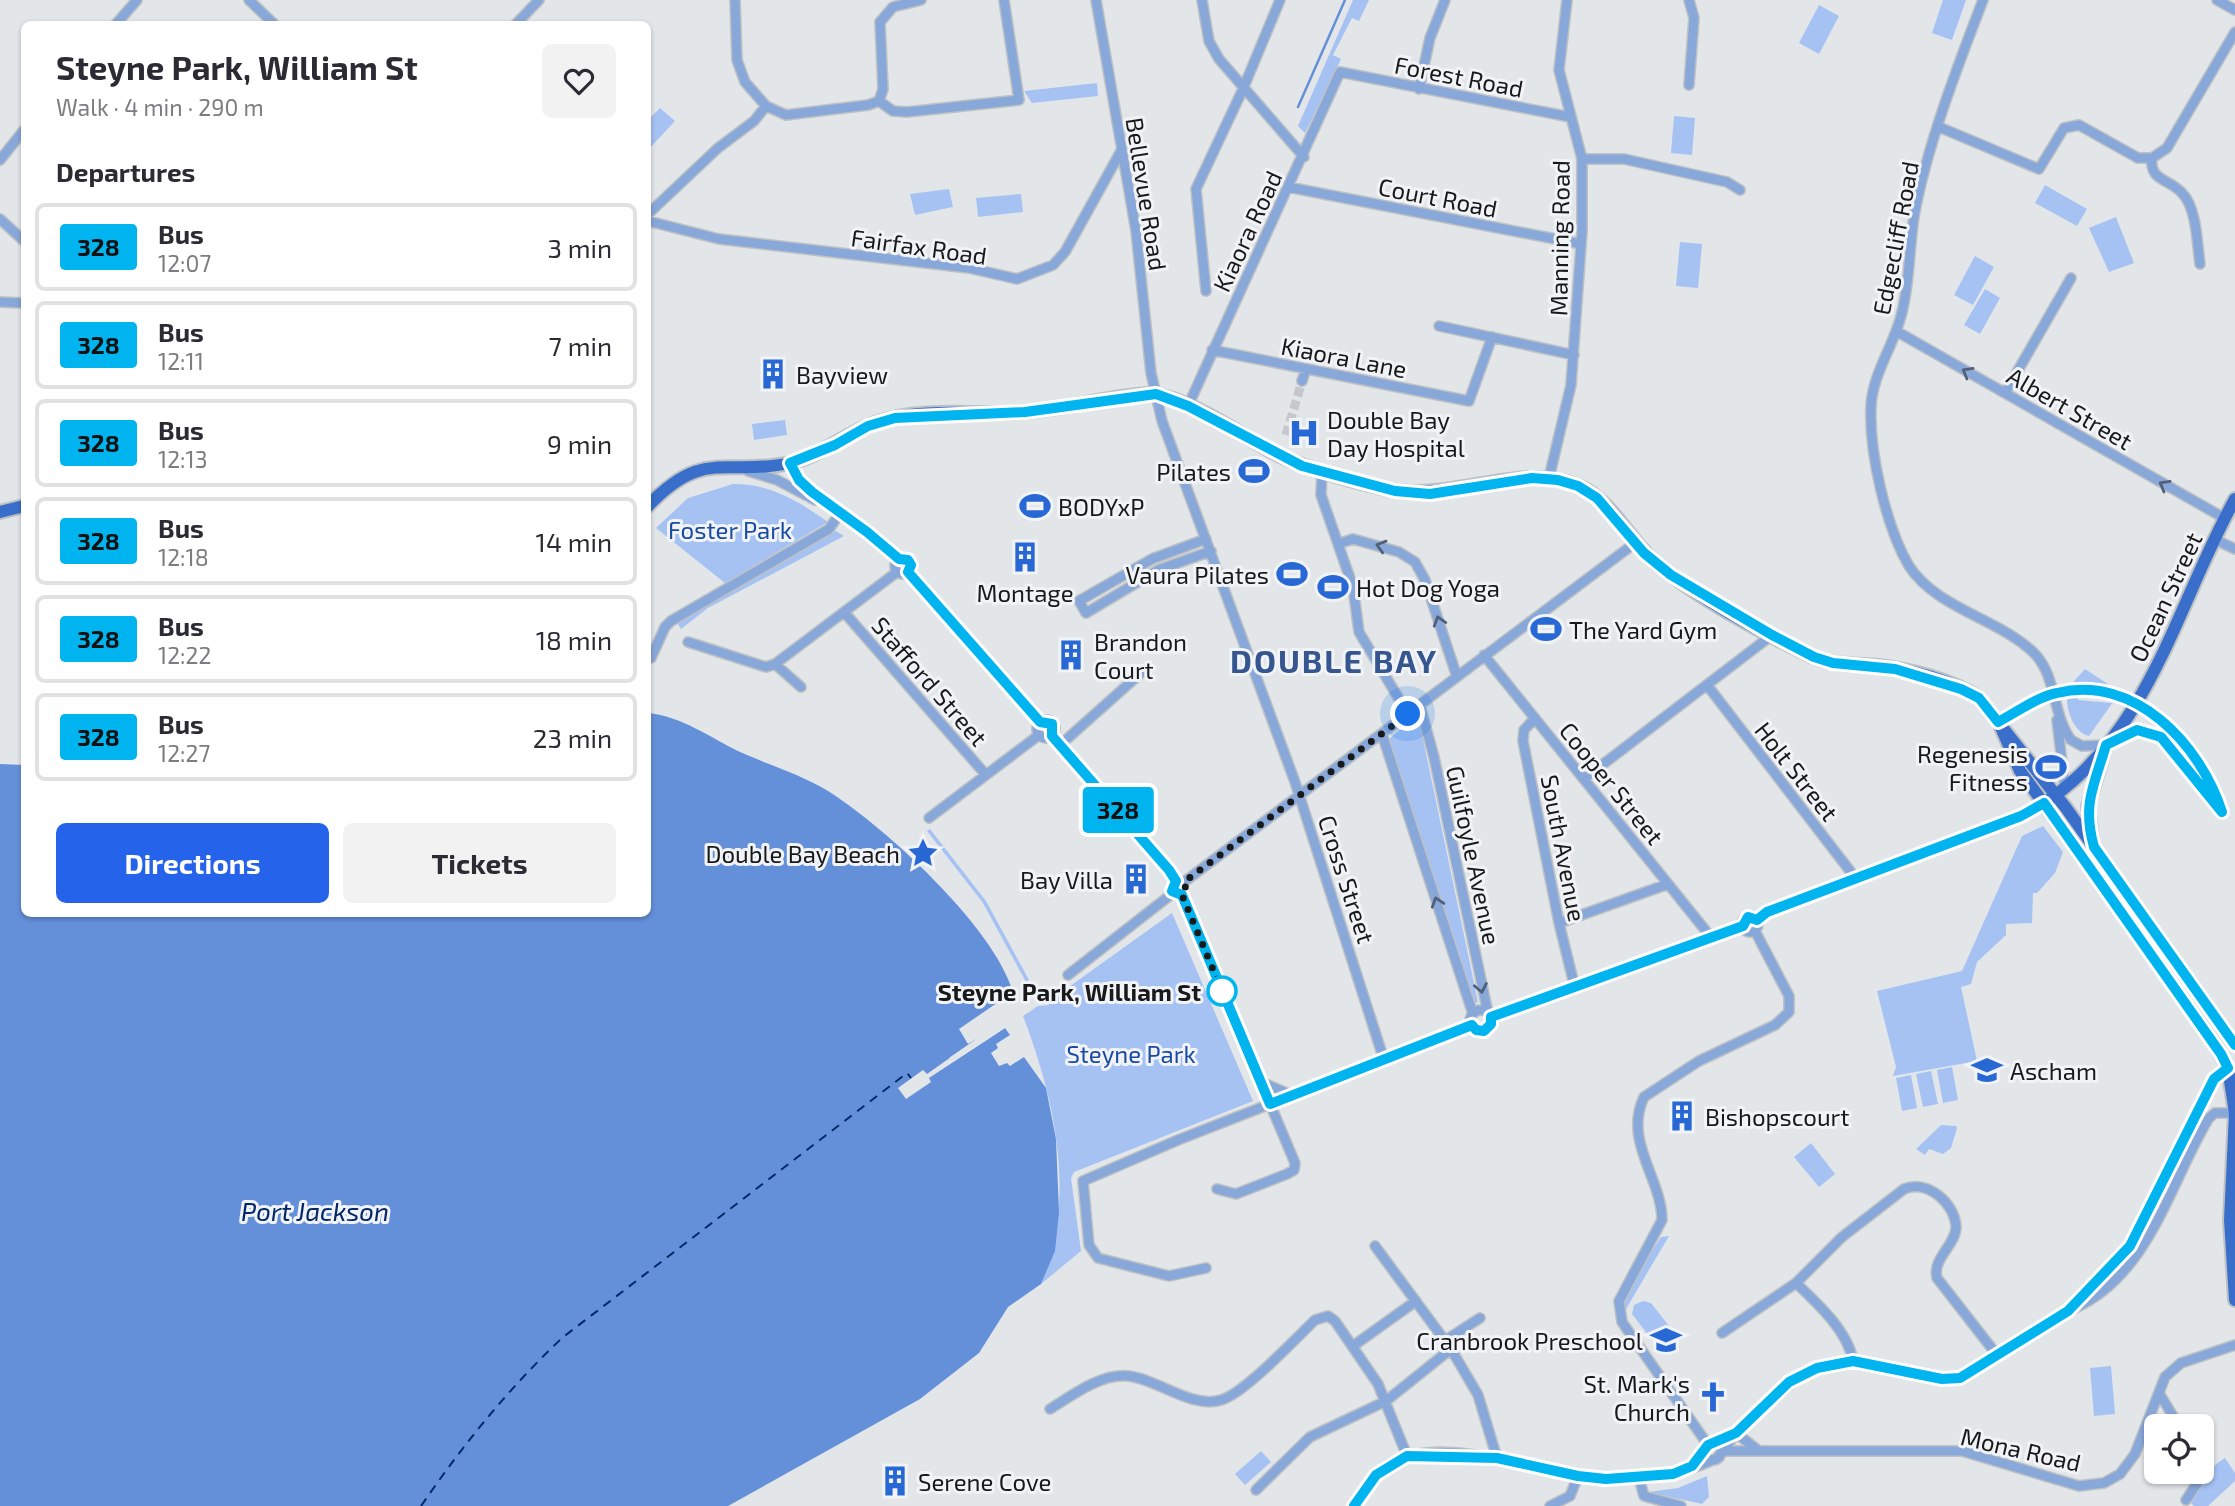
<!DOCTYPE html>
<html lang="en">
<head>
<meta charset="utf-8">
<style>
	body { margin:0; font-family:"Exo 2",sans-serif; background:#f2f2f3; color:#2b2b33; height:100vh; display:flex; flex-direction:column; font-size:26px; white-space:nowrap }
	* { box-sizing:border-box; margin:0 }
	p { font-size:23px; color:#7c7c81 }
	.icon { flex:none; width:38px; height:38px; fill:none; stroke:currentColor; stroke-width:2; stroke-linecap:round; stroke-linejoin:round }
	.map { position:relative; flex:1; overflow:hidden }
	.panel { position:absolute; left:21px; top:21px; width:630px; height:896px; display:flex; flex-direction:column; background:#fff; border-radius:10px; box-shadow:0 2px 5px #0004 }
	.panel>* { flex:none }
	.badge { padding:0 14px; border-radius:5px; font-size:24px; line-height:46px }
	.fabs { position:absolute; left:2144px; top:1414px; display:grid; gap:14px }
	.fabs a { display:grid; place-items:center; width:70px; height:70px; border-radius:10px; background:#fff; box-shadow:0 2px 5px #0004; font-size:35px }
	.you { position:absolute; width:35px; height:35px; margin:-18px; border:5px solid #fff; border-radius:50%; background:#1a73e8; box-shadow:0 0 0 10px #1a73e833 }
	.map>.badge { position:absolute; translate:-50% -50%; box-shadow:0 0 0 4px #fff }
	h2 { padding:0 35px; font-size:26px; line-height:63px }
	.round { display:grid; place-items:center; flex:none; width:74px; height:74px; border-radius:10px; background:#f2f2f3 }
	.head { display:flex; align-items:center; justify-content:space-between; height:119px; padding:0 35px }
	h1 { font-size:33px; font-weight:700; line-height:52px }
	.cta { display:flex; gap:14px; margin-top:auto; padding:14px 35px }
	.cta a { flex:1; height:80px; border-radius:10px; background:#2563eb; color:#fff; font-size:28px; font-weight:700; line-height:80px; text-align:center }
	.cta a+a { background:#f2f2f3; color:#2b2b33 }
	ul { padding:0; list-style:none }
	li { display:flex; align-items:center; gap:21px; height:88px; margin:0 14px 10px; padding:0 21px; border:4px solid #e1e1e2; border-radius:10px }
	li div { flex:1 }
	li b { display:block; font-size:26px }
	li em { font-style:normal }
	li .badge { min-width:77px; font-weight:700; text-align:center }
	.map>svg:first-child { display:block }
	.green { fill:#a5c2f3; fill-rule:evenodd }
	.water { fill:#6490da }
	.pier { fill:#e3e6e9 }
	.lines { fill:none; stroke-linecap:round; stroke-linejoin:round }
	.stream { stroke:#6490da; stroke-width:2.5 }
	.ferry { stroke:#022869; stroke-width:2; stroke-dasharray:9 7; stroke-linecap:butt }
	.minor-tunnel { stroke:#c5c7ca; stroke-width:9; stroke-dasharray:9 4.5; stroke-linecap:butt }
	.minor-casing { stroke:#bec1c4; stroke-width:12 }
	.major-casing { stroke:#bec1c4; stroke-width:16 }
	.minor { stroke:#89a8da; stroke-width:9 }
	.major { stroke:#396fcb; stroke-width:12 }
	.oneway { stroke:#50607a }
	.line-casing { stroke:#fff; stroke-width:16 }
	.line { stroke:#00b5ef; stroke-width:10 }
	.walk { stroke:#18191a; stroke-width:7; stroke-dasharray:0 12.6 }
	.stop-dot { fill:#fff; stroke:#00b5ef; stroke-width:3.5 }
	.labels { text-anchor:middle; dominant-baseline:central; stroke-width:6; stroke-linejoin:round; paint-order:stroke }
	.street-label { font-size:24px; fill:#18191a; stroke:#f1f3f7 }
	.poi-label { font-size:24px; fill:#18191a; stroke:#f1f3f7; text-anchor:start }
	.park-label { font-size:24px; fill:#184ba3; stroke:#f1f3f7 }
	.stop-label { font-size:24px; font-weight:bold; fill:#18191a; stroke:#f1f3f7; text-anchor:end }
	.water-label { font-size:26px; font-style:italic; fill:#022869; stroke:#f1f3f7 }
	.district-label { font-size:32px; font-weight:bold; letter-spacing:2px; fill:#35568e; stroke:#f1f3f7 }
</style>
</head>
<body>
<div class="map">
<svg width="2235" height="1506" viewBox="0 0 2235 1506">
	<rect width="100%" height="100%" fill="#e3e6e9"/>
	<path class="green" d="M1353,0H1369L1359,21L1352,18L1333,55L1341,59L1305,133L1298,126Z
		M1943,0H1966L1952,40L1932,33Z
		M1819,5L1839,16L1819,54L1799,43Z
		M1097,83L1098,96L1032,103L1024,91Z
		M660,108L675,121L648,150V120Z
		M1674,116L1695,118L1692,155L1671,153Z
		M2045,185L2087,209L2077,226L2035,203Z
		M949,189L953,207L915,215L910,194Z
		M1021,194L1023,212L978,217L976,198Z
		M2116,217L2134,263L2109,272L2089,228Z
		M1680,242L1702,244L1698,288L1676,286Z
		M1975,256L1994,267L1973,305L1954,295Z
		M1985,289L2000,298L1980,334L1964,325Z
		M785,420L787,435L754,440L752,424Z
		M733,484C771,484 798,501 828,522L725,583L656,528L688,498Z
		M834,530L844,536L708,608L681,629L677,623Z
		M2085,669L2120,692L2089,736C2074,733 2064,707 2068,693C2070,684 2079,676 2085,669ZM2078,686H2099L2118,694L2112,703L2078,700Z
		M1414,718L1419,720L1478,1002L1473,1004L1389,739Z
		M2043,826L2063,852L2055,873L2037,893H2033L2032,923L2006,924V935L1977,962L1971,984L1961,987L1977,1061L1893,1076L1896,1067L1877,991L1962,971L2022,836Z
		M930,829L986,901L1029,980L1026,982L983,903L927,831Z
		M1172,913L1253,1101L1074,1172L1071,1178L1081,1251L1041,1284C1077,1198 1055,1100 1023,1016L1038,1006L1048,1005L1054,997L1051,993L1059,987L1066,989Z
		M1952,1067L1958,1100L1943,1103L1937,1070Z
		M1931,1071L1938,1104L1923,1107L1916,1074Z
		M1911,1075L1917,1108L1902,1111L1896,1078Z
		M1941,1125L1956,1126L1957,1128L1951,1148L1943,1154L1929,1149L1925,1155L1916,1149Z
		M1811,1143L1835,1174L1819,1187L1794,1157Z
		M1669,1236L1626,1309H1623C1624,1284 1648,1258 1661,1237Z
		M1643,1301L1651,1303L1669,1326L1652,1340L1632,1314L1634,1305Z
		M2111,1366L2115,1414L2094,1416L2090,1368Z
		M1261,1451L1271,1462L1245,1485L1235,1474Z
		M2225,1458L2235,1473V1481L2208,1506H2194L2191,1503L2216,1464Z
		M1707,1476L1709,1497L1702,1504L1648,1492L1678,1488Z"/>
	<path class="water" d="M648,713C681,716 711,738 740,752C769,765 800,774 828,791C885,827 994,927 1013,992L959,1029L968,1044L978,1038L949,1058L953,1062L1005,1028L1010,1035L996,1044L998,1048L991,1053L999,1066L1007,1063L1010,1066L1024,1057L1046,1088L1056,1139L1059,1212L1055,1251L1041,1284L1008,1307L979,1353L920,1399L728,1506H0V764L24,765V914H648Z"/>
	<path class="pier" d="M1003,1025L1008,1026L929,1078L931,1082L906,1099L898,1088L923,1070L927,1074L981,1036V1040Z"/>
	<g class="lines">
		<path class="stream" d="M1298,107L1345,0"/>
		<path class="ferry" d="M421,1506C463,1445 508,1389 562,1338L907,1073L911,1078"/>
		<path class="minor-tunnel" d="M1286,435L1302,381"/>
		<g class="minor-casing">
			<path id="minor" d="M249,0L274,24
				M735,0L737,60L745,82L766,106L786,115L868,105L879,101
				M1096,0L1136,231L1151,373L1162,421L1295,782L1384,1060
				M1202,0L1209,41L1219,59L1304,157
				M1983,0C1958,65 1926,148 1914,217C1909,248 1910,281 1902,312C1895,344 1872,374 1871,407C1869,452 1886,527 1909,566C1937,609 1998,618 2034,653C2057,676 2052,714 2071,740L2082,746L2106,745
				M2217,0L2235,10
				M116,24L137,0
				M516,24L539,0
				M1689,85L1694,18L1689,0
				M1419,89L1430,38L1445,0
				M879,101L893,111L907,112L1019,100L1004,0
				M879,101L883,89L880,22L893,7L921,0
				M1939,127L2039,169L2064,128L2079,125L2138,158H2152L2167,148L2235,32
				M2152,158C2149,181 2170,179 2182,193C2197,208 2197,244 2200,264
				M1582,159H1624L1727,182L1740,190
				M0,160L24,130
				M1288,187L1581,244
				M648,214L718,148L754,121L766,106
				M0,219L24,241
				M648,221L719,239L969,268L1017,279L1053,265L1065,252L1121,151
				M1206,291L1196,189L1243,89L1280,0
				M0,302L24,303
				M1439,326L1574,355
				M1896,331L2224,518
				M1212,350L1469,401L1492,337
				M1302,381L1306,369
				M2005,393L2071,278
				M1188,406L1340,72L1570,117
				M790,463L805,486L899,559
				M748,471L777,480L815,500
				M1322,472L1321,495L1353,587L1359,632L1408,714
				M1549,478L1571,385L1582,231V159L1559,70L1567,0
				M1206,539L1152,559L1079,601L1086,613L1158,570L1211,551
				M2214,539L2235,549
				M1338,544L1353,539L1399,552L1415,562L1425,580L1457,677
				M895 566a8 8 0 1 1 16 0a8 8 0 1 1-16 0Z
				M908,572L1040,722
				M844,612L986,775
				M688,642L766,667L775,664L801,687
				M1484,655L1710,936
				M651,658L665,627L671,621L829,529L840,513
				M775,664L897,572
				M1707,685L1857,880
				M1420,706L1434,757L1488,1013
				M1535,718L1524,730L1523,741L1559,923L1575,988
				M2057,720L2065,788
				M1037 729a9 9 0 1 1 18 0a9 9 0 1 1-18 0Z
				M1382,734L1473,1014
				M1052,736L1176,881
				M1068,738L1142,672
				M1585,778L1772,635
				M929,818L1039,735
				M1184,882L1635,543
				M1182,895L1295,1163L1294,1170L1287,1174L1236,1194L1217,1189
				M1742 924a8 8 0 1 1 16 0a8 8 0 1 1-16 0Z
				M1757,920L1767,912L2021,816L2044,803
				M1559,923L1668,884
				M1068,975L1173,893
				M1470 1021a11 11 0 1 1 22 0a11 11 0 1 1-22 0Z
				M1491,1017L1743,926
				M1261,1082L1291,1095
				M1375,1246L1451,1349L1478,1395L1497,1458
				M1206,1268L1169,1276L1098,1258L1089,1245L1083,1181L1178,1140L1472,1025
				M1796,1283L1842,1237L1904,1189C1927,1179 1955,1203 1956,1227C1956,1245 1932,1258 1937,1278L1997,1355
				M2075,1308C2150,1274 2170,1182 2209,1118L2215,1113H2235
				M1722,1333L1796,1283C1817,1303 1848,1331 1853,1361
				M1446,1340L1480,1318
				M1353,1346L1416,1301
				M2159,1393L2179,1426
				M1050,1409C1071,1396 1101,1373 1128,1376C1158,1379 1191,1409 1221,1400C1244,1394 1296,1338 1315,1320L1328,1316L1335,1321L1378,1384L1407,1456
				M1736,1433L1759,1451
				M1705 1452a8 8 0 1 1 16 0a8 8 0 1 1-16 0Z
				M1708,1445L1622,1322L1619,1301L1662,1220C1662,1179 1623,1141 1644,1097L1699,1061L1775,1025L1789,1012V996L1755,931
				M1725,1451H1962L2079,1486L2104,1483L2120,1474L2135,1454L2165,1377L2181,1363L2235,1345
				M1717,1458L1740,1429L1804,1372L1853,1361L1952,1380L1978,1368L2068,1311L2137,1236L2175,1152L2214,1079L2228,1068
				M1639,1478L1644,1496L1681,1506
				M1256,1490L1310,1437L1386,1401L1451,1349
				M2186,1500L2204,1473L2202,1464
				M1354,1506C1362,1493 1371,1478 1384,1468C1434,1431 1528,1470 1583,1477C1627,1483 1675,1478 1715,1459
				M1550,1506L1570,1496L1578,1476"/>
		</g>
		<g class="major-casing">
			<path id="major" d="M648,506C704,447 725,477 790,463C824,455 849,430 882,421C926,407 979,416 1025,412C1066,409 1106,397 1147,394C1188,395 1242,437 1280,456C1314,471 1350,481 1386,489C1451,503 1520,461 1579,486C1613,501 1629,541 1657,564C1700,599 1761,632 1811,656C1833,666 1856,664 1879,666C1911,670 1952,680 1979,698L2066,808L2235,1045
				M0,512L24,506
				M2000,725L2020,771L2131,923L2216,1045L2228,1068L2235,1113L2230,1220L2235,1300
				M2050,799C2152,728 2178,601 2235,499
				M2092,840L2088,806L2105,749"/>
		</g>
		<use href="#minor" class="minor"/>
		<use href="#major" class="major"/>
	</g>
	<defs><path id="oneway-chevron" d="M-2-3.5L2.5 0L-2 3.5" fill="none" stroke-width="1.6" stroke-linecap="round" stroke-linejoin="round" transform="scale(1.75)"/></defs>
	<g class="oneway">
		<use href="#oneway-chevron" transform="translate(1967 372) rotate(-150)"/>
		<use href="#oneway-chevron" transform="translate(2164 485) rotate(-150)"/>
		<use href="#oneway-chevron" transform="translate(1381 546) rotate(-164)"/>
		<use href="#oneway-chevron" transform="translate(1439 621) rotate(-107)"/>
		<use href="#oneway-chevron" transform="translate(1437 902) rotate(-108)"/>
		<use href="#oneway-chevron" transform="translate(1481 988) rotate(79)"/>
	</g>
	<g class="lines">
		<g class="line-casing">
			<path id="line" d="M1354,1506L1376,1475L1407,1456L1497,1458L1578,1476L1606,1479L1673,1474L1692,1466L1708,1445L1736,1433L1789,1382L1817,1368L1853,1361L1942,1379L1960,1378L2068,1311L2130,1246L2214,1079L2228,1068L2221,1054L2044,803L2021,816L1767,912L1757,920L1748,917L1743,926L1491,1017V1024L1484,1031L1476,1030L1472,1025L1270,1104L1182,895L1172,891L1176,881L1169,870L1052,736V724L1040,722L908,572L911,565L908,560L899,559L867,532L812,492L799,480L790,463L835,445L868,426L895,418L1025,412L1156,394L1188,406L1302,466L1395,491L1430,494L1532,478L1558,480L1578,486L1597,498L1644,553L1671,575L1772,635L1814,657L1833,663L1895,669L1961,689L1979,698L1998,722C2017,712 2037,697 2057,693C2135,674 2200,744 2222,812L2161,737L2137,730L2106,745C2094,786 2082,804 2094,847L2235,1045"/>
		</g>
		<use href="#line" class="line"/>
		<path class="walk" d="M1222,991L1182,895L1186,890L1184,882L1408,714"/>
	</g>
	<defs>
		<g id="building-bare" transform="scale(2.415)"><path d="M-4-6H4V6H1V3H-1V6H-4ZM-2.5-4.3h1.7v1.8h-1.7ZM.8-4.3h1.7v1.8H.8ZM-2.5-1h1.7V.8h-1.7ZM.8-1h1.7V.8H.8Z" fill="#2868d5" stroke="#f1f3f7" stroke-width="2.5" paint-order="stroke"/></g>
		<g id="hospital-bare" transform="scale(2.415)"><path d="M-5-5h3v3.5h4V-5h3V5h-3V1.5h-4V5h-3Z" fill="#2868d5" stroke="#f1f3f7" stroke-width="2.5" paint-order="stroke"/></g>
		<g id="stadium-bare" transform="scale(2.415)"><path d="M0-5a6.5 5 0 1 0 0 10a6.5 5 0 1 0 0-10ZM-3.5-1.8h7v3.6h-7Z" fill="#2868d5" stroke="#f1f3f7" stroke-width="2.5" paint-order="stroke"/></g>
		<g id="sight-bare" transform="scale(2.415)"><path d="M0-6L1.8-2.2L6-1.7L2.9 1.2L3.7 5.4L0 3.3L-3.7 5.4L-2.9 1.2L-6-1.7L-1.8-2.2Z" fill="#2868d5" stroke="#f1f3f7" stroke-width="2.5" paint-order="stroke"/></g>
		<g id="school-bare" transform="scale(2.415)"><path d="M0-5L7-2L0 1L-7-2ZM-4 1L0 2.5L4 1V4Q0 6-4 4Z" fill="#2868d5" stroke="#f1f3f7" stroke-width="2.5" paint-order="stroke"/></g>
		<g id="church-bare" transform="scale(2.415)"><path d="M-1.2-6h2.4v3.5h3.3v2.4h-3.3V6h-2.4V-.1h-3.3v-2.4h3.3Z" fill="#2868d5" stroke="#f1f3f7" stroke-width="2.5" paint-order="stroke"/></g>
	</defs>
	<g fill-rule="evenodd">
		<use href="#building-bare" x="773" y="374"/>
		<use href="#hospital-bare" x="1304" y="433"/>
		<use href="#stadium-bare" x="1254" y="471"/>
		<use href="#stadium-bare" x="1035" y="506"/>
		<use href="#building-bare" x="1025" y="557"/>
		<use href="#stadium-bare" x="1292" y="574"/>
		<use href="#stadium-bare" x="1333" y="587"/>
		<use href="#stadium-bare" x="1546" y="629"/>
		<use href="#building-bare" x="1071" y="655"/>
		<use href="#stadium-bare" x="2051" y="767"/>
		<use href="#sight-bare" x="923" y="853"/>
		<use href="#building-bare" x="1136" y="879"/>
		<use href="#school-bare" x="1987" y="1070"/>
		<use href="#building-bare" x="1682" y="1116"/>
		<use href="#school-bare" x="1666" y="1340"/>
		<use href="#church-bare" x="1713" y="1397"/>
		<use href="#building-bare" x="895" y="1481"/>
	</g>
	<circle class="stop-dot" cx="1222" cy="991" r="14"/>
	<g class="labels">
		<g class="street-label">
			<text transform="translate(1459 76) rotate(11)">Forest Road</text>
			<text transform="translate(1147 194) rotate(81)">Bellevue Road</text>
			<text transform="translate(1438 197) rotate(11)">Court Road</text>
			<text transform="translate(1247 231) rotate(-65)">Kiaora Road</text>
			<text transform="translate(1559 238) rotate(-89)">Manning Road</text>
			<text transform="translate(1895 238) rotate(-79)">Edgecliff Road</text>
			<text transform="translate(919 246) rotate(8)">Fairfax Road</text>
			<text transform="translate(1344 357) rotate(11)">Kiaora Lane</text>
			<text transform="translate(2070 408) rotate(30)">Albert Street</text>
			<text transform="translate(2165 597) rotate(-65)">Ocean Street</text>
			<text transform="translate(930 681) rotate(49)">Stafford Street</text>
			<text transform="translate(1797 771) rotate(52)">Holt Street</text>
			<text transform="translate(1612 783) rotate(51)">Cooper Street</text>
			<text transform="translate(1564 848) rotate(79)">South Avenue</text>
			<text transform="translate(1474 855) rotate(78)">Guilfoyle Avenue</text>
			<text transform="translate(1347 879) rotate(72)">Cross Street</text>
			<text transform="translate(2021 1449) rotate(13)">Mona Road</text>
		</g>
		<g class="poi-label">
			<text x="796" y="374">Bayview</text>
			<text x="1327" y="419">Double Bay<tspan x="1327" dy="28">Day Hospital</tspan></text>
			<text x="1231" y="471" text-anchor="end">Pilates</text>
			<text x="1058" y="506">BODYxP</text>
			<text x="1269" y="574" text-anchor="end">Vaura Pilates</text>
			<text x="1356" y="587">Hot Dog Yoga</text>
			<text x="1025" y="592" text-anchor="middle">Montage</text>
			<text x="1569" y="629">The Yard Gym</text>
			<text x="1094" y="641">Brandon<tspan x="1094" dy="28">Court</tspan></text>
			<text x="2028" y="753" text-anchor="end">Regenesis<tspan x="2028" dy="28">Fitness</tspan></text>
			<text x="900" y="853" text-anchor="end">Double Bay Beach</text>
			<text x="1113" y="879" text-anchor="end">Bay Villa</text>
			<text x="2010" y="1070">Ascham</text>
			<text x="1705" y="1116">Bishopscourt</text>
			<text x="1643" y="1340" text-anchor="end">Cranbrook Preschool</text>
			<text x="1690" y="1383" text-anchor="end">St. Mark's<tspan x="1690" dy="28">Church</tspan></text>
			<text x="918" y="1481">Serene Cove</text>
		</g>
		<g class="park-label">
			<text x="730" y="529">Foster Park</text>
			<text x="1131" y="1053">Steyne Park</text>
		</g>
		<g class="stop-label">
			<text x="1201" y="991">Steyne Park, William St</text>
		</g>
		<g class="water-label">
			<text x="315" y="1210">Port Jackson</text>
		</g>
		<g class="district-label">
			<text x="1334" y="660">DOUBLE BAY</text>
		</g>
	</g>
</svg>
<div class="fabs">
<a><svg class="icon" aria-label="locate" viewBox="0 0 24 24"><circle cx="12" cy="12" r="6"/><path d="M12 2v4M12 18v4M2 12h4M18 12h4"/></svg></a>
</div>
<div class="you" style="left:1408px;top:714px"></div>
<b class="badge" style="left:1118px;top:810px;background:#00b5ef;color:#111">328</b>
<section class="panel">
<div class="head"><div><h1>Steyne Park, William St</h1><p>Walk · 4 min · 290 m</p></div><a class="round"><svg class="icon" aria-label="heart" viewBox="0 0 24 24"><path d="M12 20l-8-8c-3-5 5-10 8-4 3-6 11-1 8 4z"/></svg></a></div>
<h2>Departures</h2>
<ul>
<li><span class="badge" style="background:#00b5ef;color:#111">328</span><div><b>Bus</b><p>12:07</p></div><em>3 min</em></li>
<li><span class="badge" style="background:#00b5ef;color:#111">328</span><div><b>Bus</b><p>12:11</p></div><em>7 min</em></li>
<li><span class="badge" style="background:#00b5ef;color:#111">328</span><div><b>Bus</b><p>12:13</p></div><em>9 min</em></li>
<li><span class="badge" style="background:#00b5ef;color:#111">328</span><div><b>Bus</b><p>12:18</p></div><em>14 min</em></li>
<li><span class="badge" style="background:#00b5ef;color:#111">328</span><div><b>Bus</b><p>12:22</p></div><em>18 min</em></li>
<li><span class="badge" style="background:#00b5ef;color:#111">328</span><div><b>Bus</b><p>12:27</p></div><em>23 min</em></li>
</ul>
<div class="cta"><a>Directions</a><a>Tickets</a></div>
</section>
</div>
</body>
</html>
